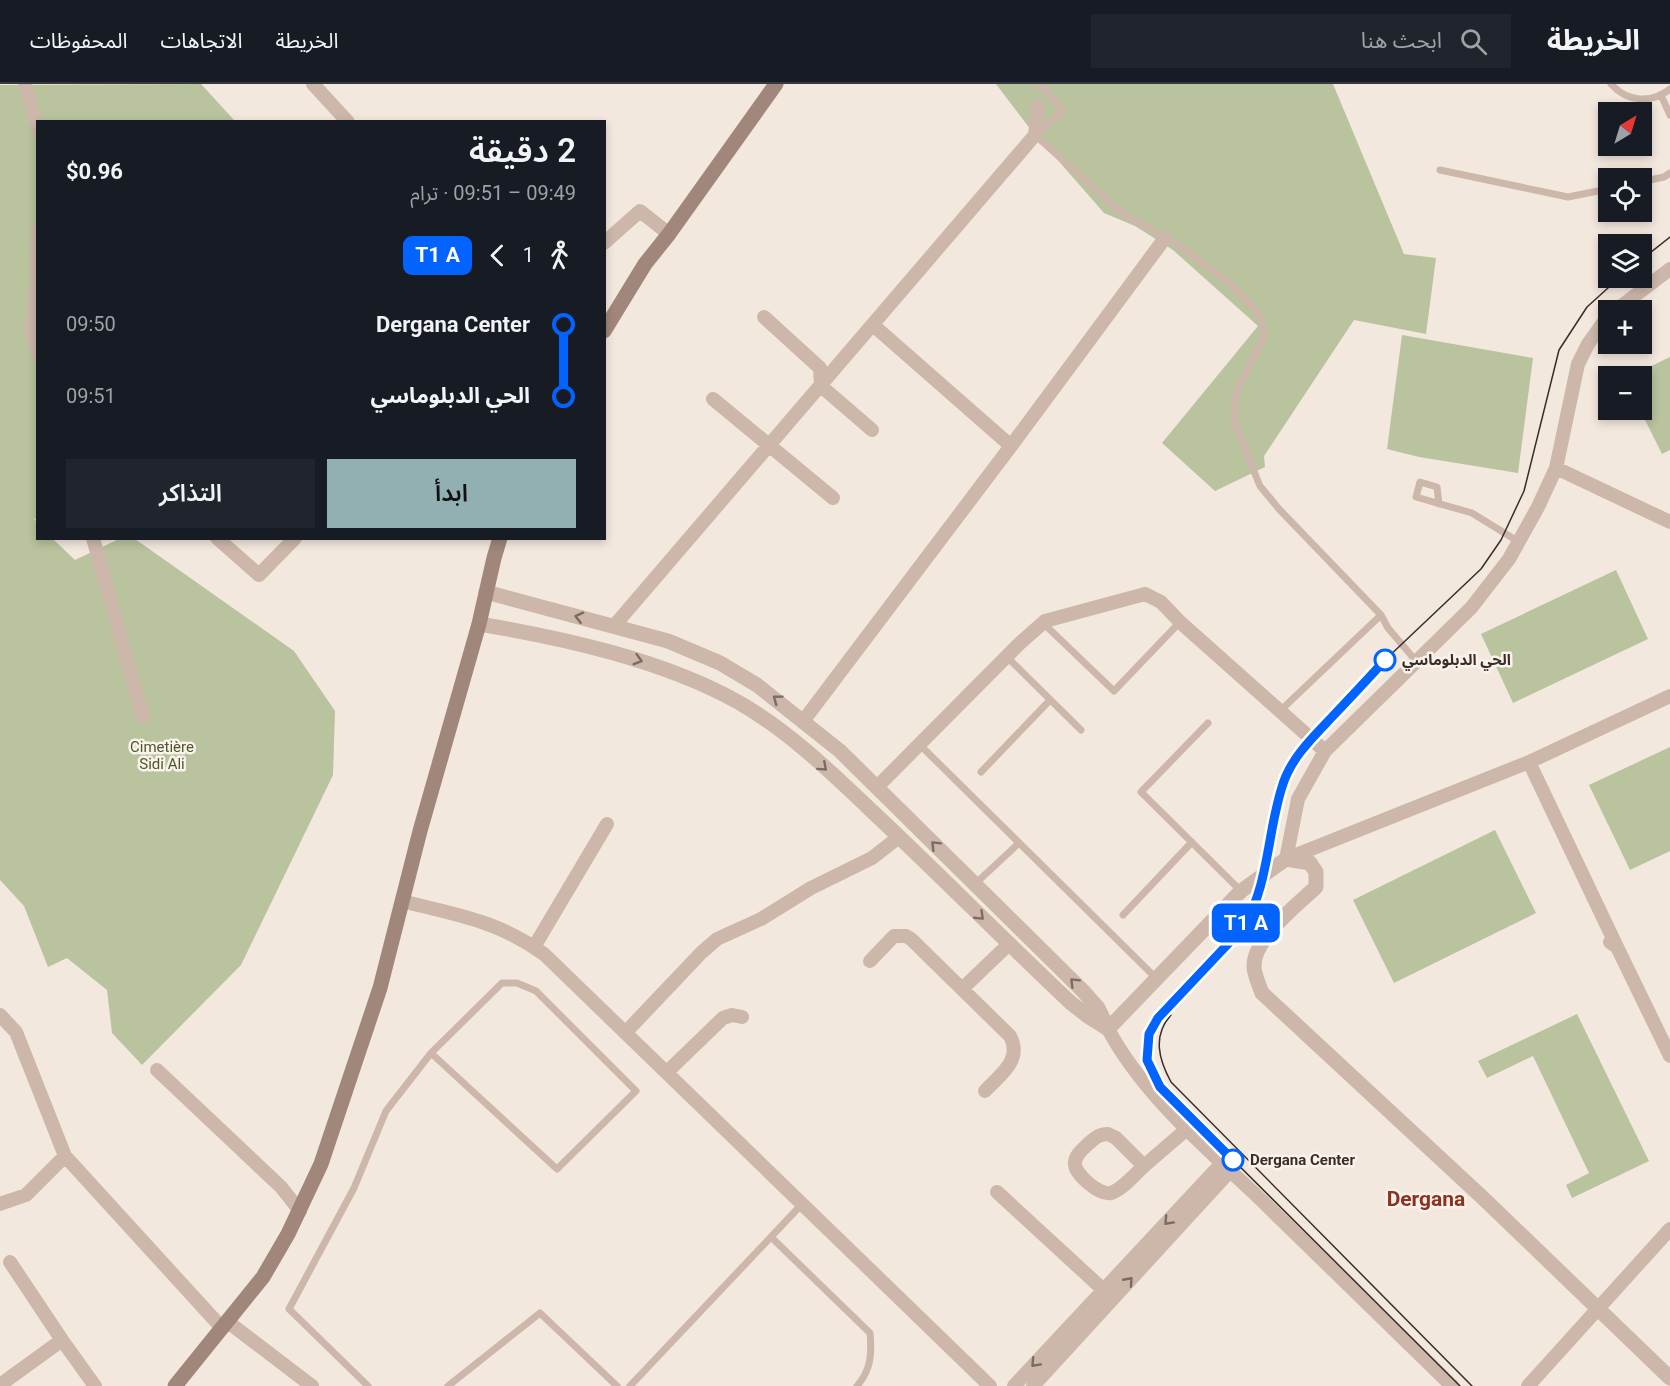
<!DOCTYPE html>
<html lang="ar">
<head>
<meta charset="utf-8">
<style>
	body { margin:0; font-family:Roboto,"Noto Sans Arabic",sans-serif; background:#20242c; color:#f1f3f6; direction:rtl; height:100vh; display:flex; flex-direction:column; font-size:22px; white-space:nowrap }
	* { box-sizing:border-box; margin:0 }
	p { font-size:20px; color:#9ea1a6 }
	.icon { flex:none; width:33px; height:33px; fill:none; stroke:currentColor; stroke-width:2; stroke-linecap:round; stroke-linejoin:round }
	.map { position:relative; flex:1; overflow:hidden; direction:ltr }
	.panel { position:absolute; left:36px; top:36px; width:570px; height:420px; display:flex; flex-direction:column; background:#171b24; border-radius:0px; box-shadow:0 3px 9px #0003; direction:rtl }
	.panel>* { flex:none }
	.badge { padding:0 12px; border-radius:9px; font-size:21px; line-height:39px }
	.needle { width:39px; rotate:38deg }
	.controls { position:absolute; left:1598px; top:18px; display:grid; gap:12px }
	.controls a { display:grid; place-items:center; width:54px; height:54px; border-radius:0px; background:#171b24; box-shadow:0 3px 9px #0003; font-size:30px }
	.map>.badge { position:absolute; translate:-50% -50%; box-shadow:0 0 0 3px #fff }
	.legs { display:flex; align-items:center; gap:9px; height:66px; padding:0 30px; font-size:20px }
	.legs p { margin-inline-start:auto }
	.overview { display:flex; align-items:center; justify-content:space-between; height:102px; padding:0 30px }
	h1 { font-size:33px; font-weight:600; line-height:45px }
	.button { display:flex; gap:12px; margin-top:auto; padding:12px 30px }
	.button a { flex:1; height:69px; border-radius:0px; background:#92b0b1; color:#111; font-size:24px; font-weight:600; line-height:69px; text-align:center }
	.button a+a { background:#20242c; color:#f1f3f6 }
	ul { padding:0 30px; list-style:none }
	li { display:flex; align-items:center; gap:21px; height:72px; font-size:22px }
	li i { display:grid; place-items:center; width:9px; height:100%; margin:0 8px; background:currentColor }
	li i::after { content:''; width:15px; height:15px; margin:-8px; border:4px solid; border-radius:50%; background:#171b24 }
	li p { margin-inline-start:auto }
	li:first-child i { background:linear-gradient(#0000 50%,currentColor 0) }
	li:last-child i { background:linear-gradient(currentColor 50%,#0000 0) }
	header { display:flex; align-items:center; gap:36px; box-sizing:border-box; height:84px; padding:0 30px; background:#171b24; border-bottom:2px solid #363941 }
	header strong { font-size:28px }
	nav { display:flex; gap:33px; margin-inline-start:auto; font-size:21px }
	.search { width:420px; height:54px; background:#20242c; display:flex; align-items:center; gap:15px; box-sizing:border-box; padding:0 21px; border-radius:0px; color:#9ea1a6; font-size:22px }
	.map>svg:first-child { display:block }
	.green { fill:#b9c39e }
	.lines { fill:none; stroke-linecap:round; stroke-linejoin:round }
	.service { stroke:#ccb7aa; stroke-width:7 }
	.minor { stroke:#ccb7aa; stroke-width:14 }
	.tertiary { stroke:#ccb7aa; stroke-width:15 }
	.secondary { stroke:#a0867b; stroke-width:15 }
	.tram { stroke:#392d29; stroke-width:1.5 }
	.oneway { stroke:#7b6b63 }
	.line-1-casing { stroke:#fff; stroke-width:14 }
	.line-1 { stroke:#0363ff; stroke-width:9 }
	.stop-1-dot { fill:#fff; stroke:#0363ff; stroke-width:3 }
	.labels { text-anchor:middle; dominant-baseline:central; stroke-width:5; stroke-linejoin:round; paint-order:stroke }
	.stop-label { font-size:15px; font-weight:bold; fill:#392d29; stroke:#fbf3eb; text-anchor:start }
	.park-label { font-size:15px; fill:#4b592c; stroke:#fbf3eb }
	.district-label { font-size:21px; font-weight:bold; fill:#8b3220; stroke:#fbf3eb }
</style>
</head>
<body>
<header>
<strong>الخريطة</strong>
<div class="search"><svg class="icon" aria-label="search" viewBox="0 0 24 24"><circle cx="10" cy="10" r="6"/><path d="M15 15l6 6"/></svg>ابحث هنا</div>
<nav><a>الخريطة</a><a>الاتجاهات</a><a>المحفوظات</a></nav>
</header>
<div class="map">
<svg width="1670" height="1302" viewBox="0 0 1670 1302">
	<rect width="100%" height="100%" fill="#f3e8de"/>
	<path class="green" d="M201,0L235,37L38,38L37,436L33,434L37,438L38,454L53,455L75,476L119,455H135L294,567L335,627L333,691L241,881L142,981L112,949L107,906L67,874L48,883L24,822L0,796V1Z
		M996,0H1333L1404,170L1436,174L1426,250L1354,236L1264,372L1265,383L1215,407L1162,359L1258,242L1173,166L1135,142L1104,129L1028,42Z
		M1402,251L1533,274L1518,389L1419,373L1387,365Z
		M1670,273V366L1662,370L1640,326L1641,292H1631Z
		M1616,486L1648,555L1513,619L1481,550Z
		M1670,663V767L1630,786L1589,701Z
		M1495,746L1536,829L1394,899L1353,816Z
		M1577,930L1649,1077L1572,1114L1566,1101L1589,1089L1533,972L1487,994L1478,977Z"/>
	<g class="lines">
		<path class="service" d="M1039,0L1060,23L1062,28L1035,51L1119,127L1175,159L1227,197L1258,228L1265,250L1236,309L1234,336L1248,373L1260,402L1279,425L1381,531L1281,626
			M1611,0C1627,18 1651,20 1670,5
			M1661,11L1670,31
			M1440,86L1568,113L1608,105
			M1641,98L1664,93L1670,89
			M1439,420L1437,403L1420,398L1416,413L1472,429L1519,458
			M1381,531L1388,544L1416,577
			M1043,539L1114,607L1180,538
			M1007,573L1081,646
			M1208,639L1141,708L1241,807
			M920,661L1156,894
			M981,688L1050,616
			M975,800L1019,759
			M1123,831L1192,758
			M771,1153L870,1249C872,1270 871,1286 857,1302
			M368,1302L289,1225L354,1104L386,1027L431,969L502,899H517L536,907L636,1007L557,1085L431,969
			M448,1302L540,1229L617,1302
			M630,1302L803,1119"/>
		<path class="minor" d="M25,0L38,47
			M313,0L348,38
			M38,147L36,207L31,244L38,271
			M604,159L640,127L669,150
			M1616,226L1670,185
			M764,233L820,284L821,302L872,346
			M873,241L1011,362
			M713,315L833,414
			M1556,384L1670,438
			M93,454L143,633
			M217,454L259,491L295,454
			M614,542L1035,51L1038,22
			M804,636L1011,362L1165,154
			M1529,678L1617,863
			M878,702L1019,560L1045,537L1145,510L1161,518L1180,538L1325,667
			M1286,775L1298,715L1325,667L1471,524L1509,475L1538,423L1556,384L1578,280L1588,260L1608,232
			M1286,775L1529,678L1670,612
			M402,817C456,831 497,836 544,870L990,1302
			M1610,858L1617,863L1670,972
			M534,863L607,740
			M870,877L894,852H906L911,855L1010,952C1023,976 1000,991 985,1007
			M962,905L1009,860
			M0,931L16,948L65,1072L222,1244
			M1108,945C1143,1010 1203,1061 1256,1111C1321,1175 1387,1238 1452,1302
			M626,948L701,869L717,855L761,835L811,804L872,774L899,753
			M157,986L281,1103L300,1127
			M667,988L723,934L732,931L742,933
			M1108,1050L1116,1054L1144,1082C1135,1090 1123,1105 1111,1109C1100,1112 1074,1090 1075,1079C1075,1071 1083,1065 1088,1060C1095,1054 1099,1050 1108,1050Z
			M1144,1082L1188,1044
			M997,1108L1109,1211
			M0,1120L26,1111L65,1072
			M10,1178L62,1256L95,1302
			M228,1238L312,1302
			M0,1301L62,1256
			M1014,1302L1222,1079
			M1033,1302L1230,1087
			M1528,1302L1670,1145"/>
		<path class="tertiary" d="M486,508L668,557L720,579L757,601L840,667L1083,907L1098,924L1108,945
			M479,540C563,554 663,576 738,618C789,647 833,690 875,730C941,792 1005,857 1071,919L1089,933L1108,945
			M1108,945L1241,807L1286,775L1310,779L1316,788V803C1297,821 1254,854 1254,882C1254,890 1259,901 1262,909L1483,1114L1670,1294"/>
		<path class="secondary" d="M604,247L645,180L669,150L776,0
			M175,1302L263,1193L288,1150L321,1080L380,904L420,747L479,540L494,474L500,454"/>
		<path class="tram" d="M1641,176L1670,153
			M1171,931C1152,952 1159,976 1171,998L1472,1302
			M1460,1302L1160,1003C1146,972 1142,964 1158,934L1243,844L1252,828L1259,811L1282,703L1290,681L1305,662L1385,576L1481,485L1501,456L1524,407L1559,266L1587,223L1619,194"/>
	</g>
	<defs><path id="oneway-chevron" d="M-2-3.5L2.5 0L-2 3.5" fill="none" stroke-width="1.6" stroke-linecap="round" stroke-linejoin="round" transform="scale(1.5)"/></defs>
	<g class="oneway">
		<use href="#oneway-chevron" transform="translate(579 533) rotate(-166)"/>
		<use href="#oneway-chevron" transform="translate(638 576) rotate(16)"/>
		<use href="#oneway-chevron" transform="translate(777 615) rotate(-143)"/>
		<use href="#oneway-chevron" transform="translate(823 683) rotate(42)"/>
		<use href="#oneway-chevron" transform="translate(935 761) rotate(-135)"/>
		<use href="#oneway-chevron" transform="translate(980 832) rotate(44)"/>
		<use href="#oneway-chevron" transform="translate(1074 898) rotate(-135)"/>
		<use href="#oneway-chevron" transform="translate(1168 1137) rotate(133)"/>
		<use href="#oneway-chevron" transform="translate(1129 1197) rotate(-48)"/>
		<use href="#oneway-chevron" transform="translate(1035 1279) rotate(133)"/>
	</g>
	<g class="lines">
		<g class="line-1-casing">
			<path id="line-1" d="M1233,1076L1160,1003L1147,976L1149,950L1158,934L1243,844C1269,801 1267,750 1282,703C1290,675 1312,654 1332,633C1350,614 1368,595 1385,576"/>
		</g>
		<use href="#line-1" class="line-1"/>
	</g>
	<g class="stop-1-dot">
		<circle cx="1385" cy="576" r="10"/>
		<circle cx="1233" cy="1076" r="10"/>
	</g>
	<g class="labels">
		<g class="stop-label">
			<text x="1402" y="576">الحي الدبلوماسي</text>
			<text x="1250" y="1076">Dergana Center</text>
		</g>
		<g class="park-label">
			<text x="162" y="663">Cimetière<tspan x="162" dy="17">Sidi Ali</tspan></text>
		</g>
		<g class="district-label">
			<text x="1426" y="1115">Dergana</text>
		</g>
	</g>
</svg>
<div class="controls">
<a><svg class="needle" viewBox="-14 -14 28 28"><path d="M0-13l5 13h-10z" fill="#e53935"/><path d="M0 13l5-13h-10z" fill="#9ea1a6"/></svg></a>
<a><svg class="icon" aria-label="locate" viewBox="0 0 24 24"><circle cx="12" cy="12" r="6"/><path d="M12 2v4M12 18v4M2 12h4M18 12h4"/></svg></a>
<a><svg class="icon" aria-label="layers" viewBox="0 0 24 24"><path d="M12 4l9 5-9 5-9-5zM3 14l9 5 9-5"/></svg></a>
<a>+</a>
<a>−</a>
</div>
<b class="badge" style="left:1246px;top:839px;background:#0363ff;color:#fff">T1 A</b>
<section class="panel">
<div class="overview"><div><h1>2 دقيقة</h1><p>09:49 – 09:51 · ترام</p></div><b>$0.96</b></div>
<div class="legs"><svg class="icon" aria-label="walk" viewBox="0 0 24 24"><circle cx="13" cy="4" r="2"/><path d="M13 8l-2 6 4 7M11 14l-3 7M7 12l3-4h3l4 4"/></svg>1<svg class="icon" aria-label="back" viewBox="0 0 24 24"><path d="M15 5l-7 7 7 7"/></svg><b class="badge" style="background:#0363ff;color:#fff">T1 A</b></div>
<ul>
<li><i style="color:#0363ff"></i><b>Dergana Center</b><p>09:50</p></li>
<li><i style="color:#0363ff"></i><b>الحي الدبلوماسي</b><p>09:51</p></li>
</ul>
<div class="button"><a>ابدأ</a><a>التذاكر</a></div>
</section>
</div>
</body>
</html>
